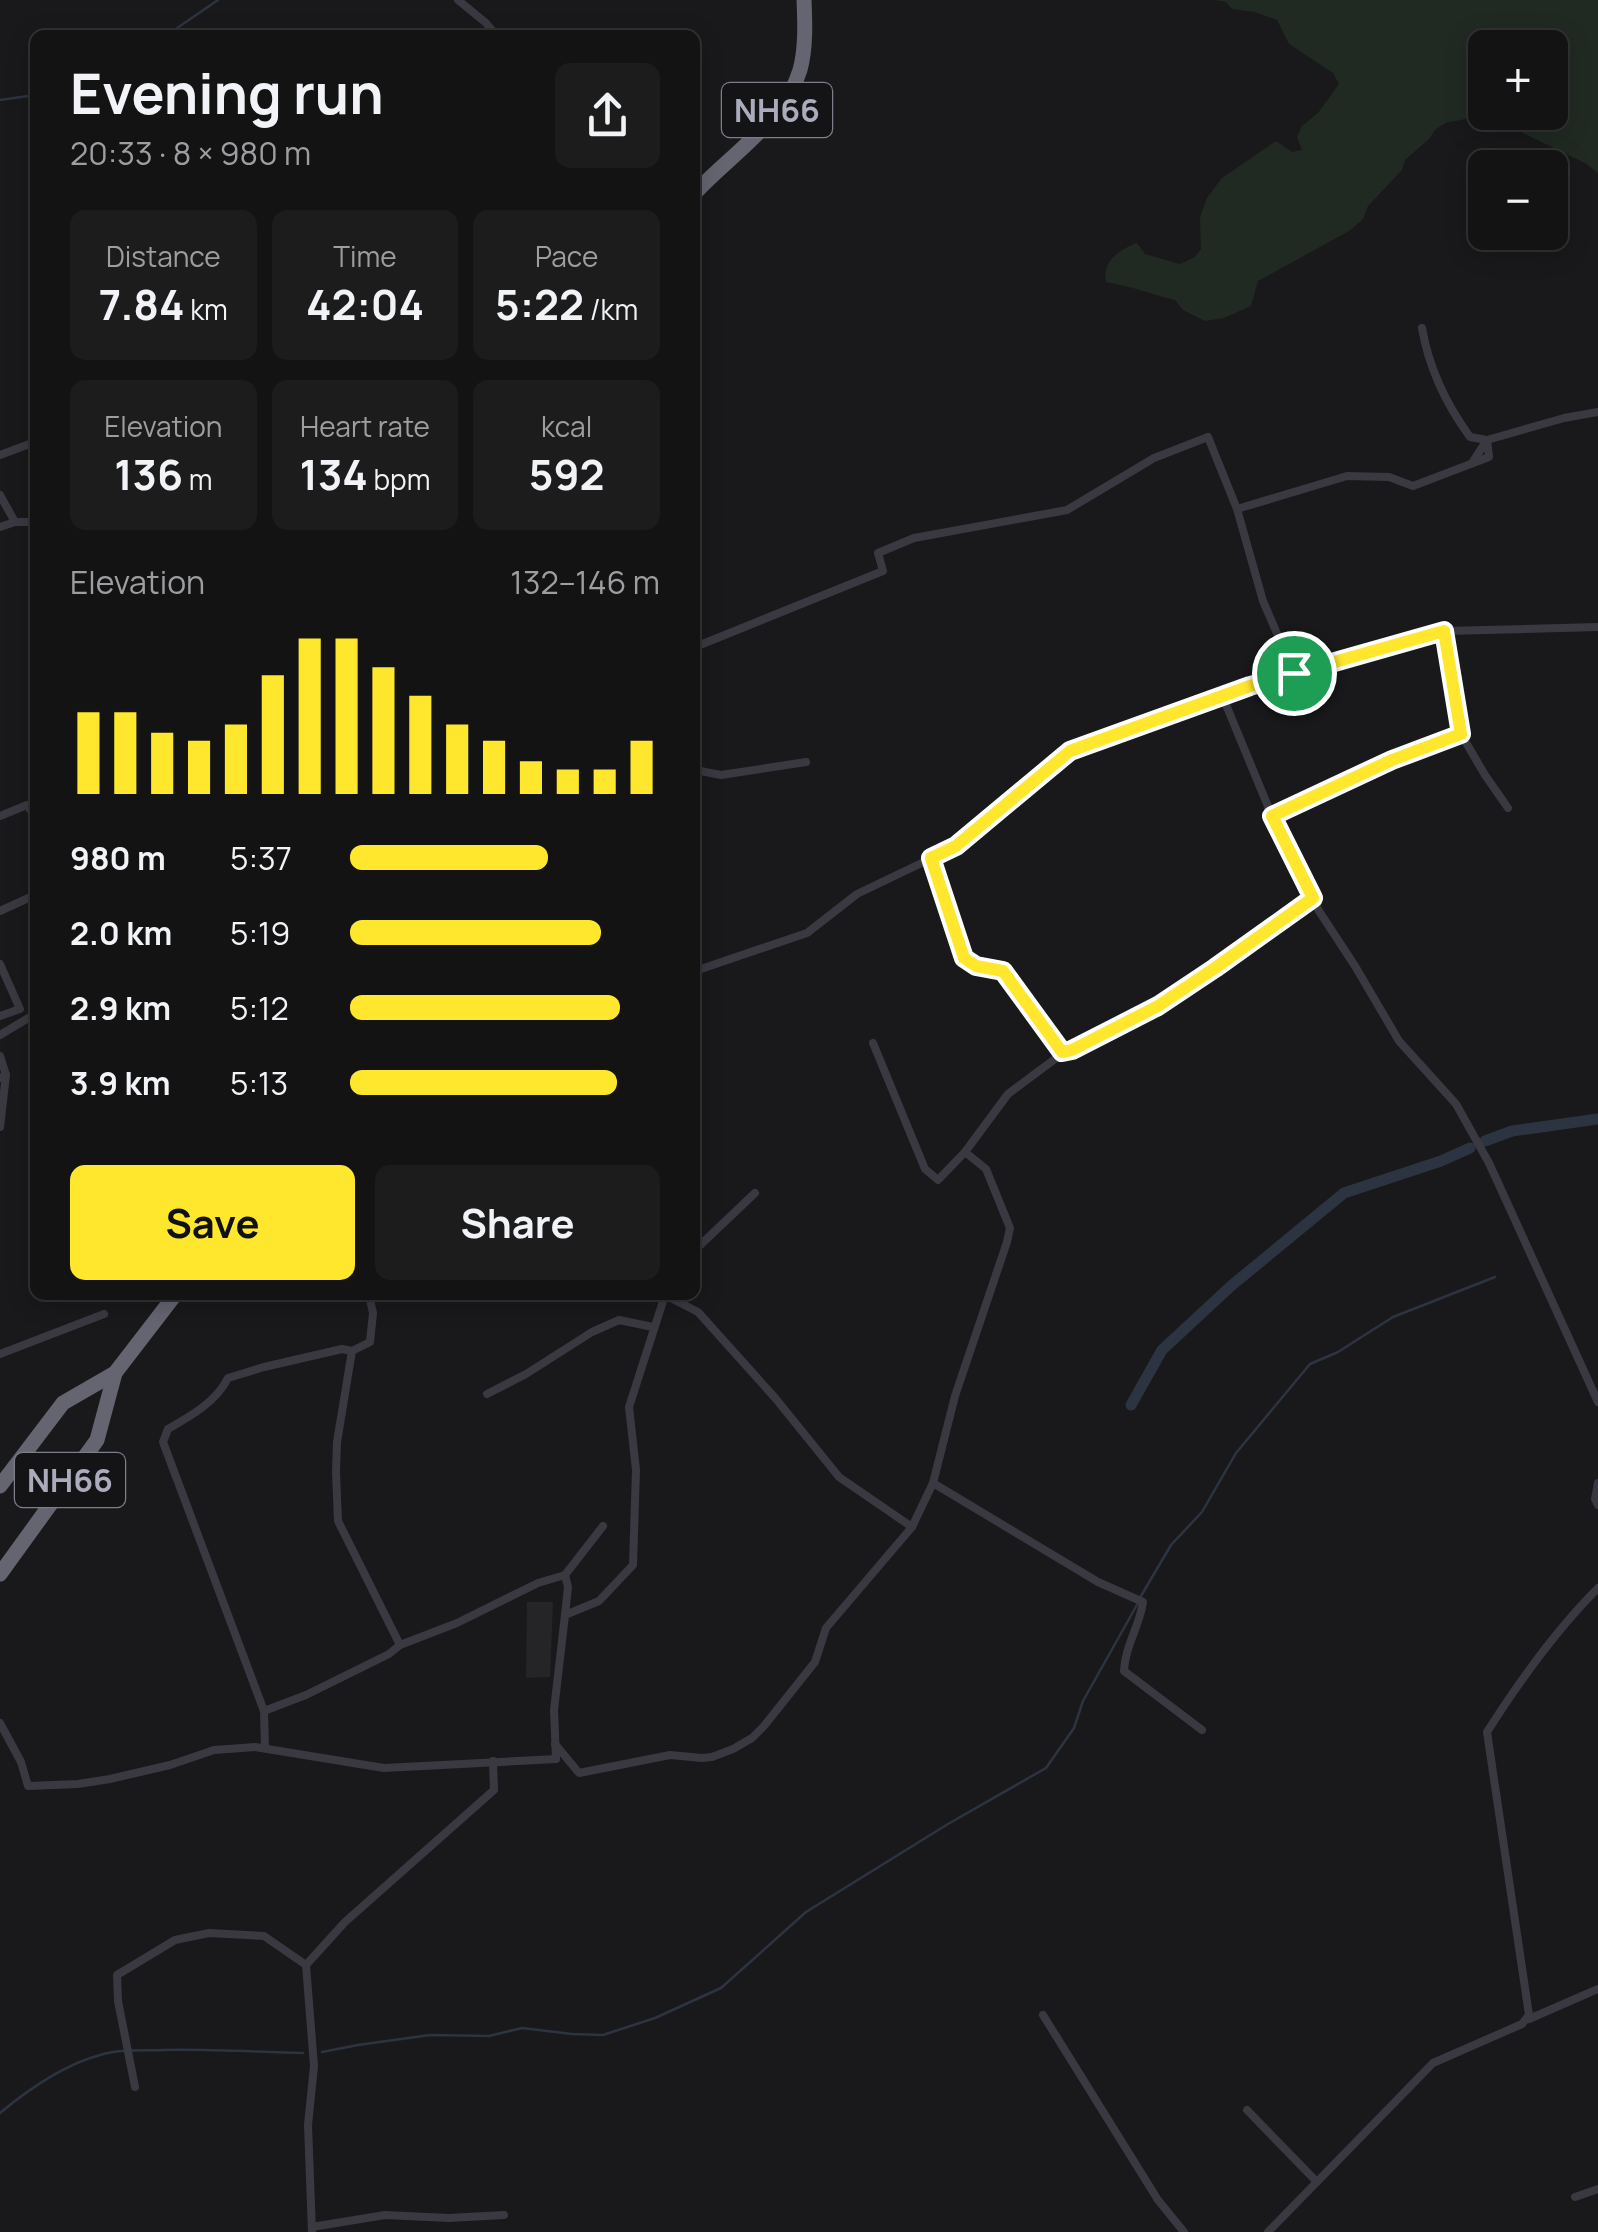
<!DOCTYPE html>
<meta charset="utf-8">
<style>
body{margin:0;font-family:Manrope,sans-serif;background:#1c1c1d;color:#f1f3f6;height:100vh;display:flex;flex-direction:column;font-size:38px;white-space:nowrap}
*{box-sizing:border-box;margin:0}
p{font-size:32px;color:#9d9ea0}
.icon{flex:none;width:55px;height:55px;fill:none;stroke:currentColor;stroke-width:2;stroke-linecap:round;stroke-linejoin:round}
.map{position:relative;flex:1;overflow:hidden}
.sheet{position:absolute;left:30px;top:30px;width:670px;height:1270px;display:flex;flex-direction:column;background:#131314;border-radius:15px;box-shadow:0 5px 25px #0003,0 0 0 2px #323234}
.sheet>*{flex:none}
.buttons{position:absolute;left:1468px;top:30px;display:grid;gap:20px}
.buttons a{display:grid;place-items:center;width:100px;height:100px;border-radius:15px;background:#131314;box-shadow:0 5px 25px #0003,0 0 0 2px #323234;font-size:50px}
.pin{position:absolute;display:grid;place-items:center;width:85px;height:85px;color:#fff;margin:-42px;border:5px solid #fff;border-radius:50%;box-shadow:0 2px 10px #0007}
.round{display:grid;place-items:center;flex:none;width:105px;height:105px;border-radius:15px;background:#1c1c1d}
.head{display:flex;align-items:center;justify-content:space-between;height:170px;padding:0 40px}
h1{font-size:55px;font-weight:700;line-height:75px}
.metrics{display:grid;grid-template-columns:repeat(3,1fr);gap:15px;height:170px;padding:10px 40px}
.metrics div{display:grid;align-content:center;border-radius:15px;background:#1c1c1d;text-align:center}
.metrics b{font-size:42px;font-weight:700}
.metrics small{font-size:28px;font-weight:400}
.metrics p{font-size:28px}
.chart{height:280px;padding:20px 40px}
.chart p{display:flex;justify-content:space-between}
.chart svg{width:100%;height:180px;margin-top:10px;stroke:#ffe72d;stroke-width:6}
.cta{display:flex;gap:20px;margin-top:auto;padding:20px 40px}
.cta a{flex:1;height:115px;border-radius:15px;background:#ffe72d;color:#111;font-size:40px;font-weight:700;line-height:115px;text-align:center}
.cta a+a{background:#1c1c1d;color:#f1f3f6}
ul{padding:0 40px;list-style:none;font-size:32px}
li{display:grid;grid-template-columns:160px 120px 1fr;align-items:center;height:75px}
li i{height:25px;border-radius:12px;background:#ffe72d}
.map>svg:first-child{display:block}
.built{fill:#252528}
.green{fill:#202a23;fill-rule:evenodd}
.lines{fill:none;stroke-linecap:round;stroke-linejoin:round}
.stream{stroke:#2d3441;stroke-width:2.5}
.canal{stroke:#2d3441;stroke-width:11}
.street{stroke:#3a3941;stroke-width:8}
.highway{stroke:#656572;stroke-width:15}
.route-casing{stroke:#fff;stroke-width:20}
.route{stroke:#ffe72d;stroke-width:12}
.labels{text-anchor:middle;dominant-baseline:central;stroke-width:8;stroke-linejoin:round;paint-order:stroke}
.shield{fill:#141416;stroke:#7d7e8a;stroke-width:2.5}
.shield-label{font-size:32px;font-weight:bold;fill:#aaacbc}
</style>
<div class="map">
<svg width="1598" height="2232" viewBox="0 0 1598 2232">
<rect width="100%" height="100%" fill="#19191b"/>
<path class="built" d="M527,1602h26l-3,75 -24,1z"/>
<path class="green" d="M1215,0h383v173l-13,-10 -62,-30 -20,-14 -12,-3 -15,1 -31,6 -10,7 -6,9 -24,21 -3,10 -34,36 -5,13 -14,12 -91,50 -7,25 -27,12 -19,3 -22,-11 -8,-10c-24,-6 -45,-14 -69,-18 -4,-21 13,-32 31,-39l8,11 35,10 15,-7 6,-8 -1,-32 7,-19 15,-20 54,-37 16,11 10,-2 -5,-13 5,-11 16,-13 21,-29 -6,-11 -44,-29 -12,-24 -22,-8 -23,-3 -6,-7zM1485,48h65v64h-65z"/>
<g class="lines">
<g class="stream">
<path d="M167,35l51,-35"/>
<path d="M0,100l35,-5"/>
<path d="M1141,1596l30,-51 31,-33 34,-59 74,-89 28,-12 55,-35 102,-40"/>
<path d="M322,2052l36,-7 72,-10 59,1 33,-8 50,6 31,1 52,-17 66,-30 85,-76 142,-88 98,-56 28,-40 9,-27 55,-98"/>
<path d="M0,2113c30,-25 63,-48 100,-58 20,-6 42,-4 63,-5 47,-1 93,2 140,3"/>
</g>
<g class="canal">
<path d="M1485,1141l27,-10 86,-12"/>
<path d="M1131,1405l31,-55 69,-64 113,-93 97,-32 29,-13"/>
</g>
<g class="street">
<path d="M458,0l28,23 10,12"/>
<path d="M1422,328c7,41 24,76 48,109l17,3 -15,23"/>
<path d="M0,455l35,-13"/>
<path d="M0,495l15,27h17l3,7"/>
<path d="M1237,509l26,92 31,72"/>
<path d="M0,527l15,-5"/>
<path d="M1598,627l-153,4 16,103 -69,26 -120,56 47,95 36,55 44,75 57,63 33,59 109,239"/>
<path d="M695,647l188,-76 -5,-18 36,-15 153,-28 87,-52 54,-21 29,72 110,-33 42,1 24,9 76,-29 -2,-17 77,-22 34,-6"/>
<path d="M1222,695l50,121"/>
<path d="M1461,734l24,41 23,33"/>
<path d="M695,770l26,5 85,-13"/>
<path d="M0,816l27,-11 8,12"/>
<path d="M931,858l34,100 11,8 27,5 60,82"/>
<path d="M0,911l35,-16"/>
<path d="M0,964l20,45 -20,7"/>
<path d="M695,971l112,-38 50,-39 100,-48 114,-95 179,-65 195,-55"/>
<path d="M0,1035l35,-21"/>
<path d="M873,1043l52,126 13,11 27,-28 43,-58 55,-41 9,-3 86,-44 57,-38 98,-70"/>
<path d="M0,1056l6,19 -6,3"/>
<path d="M0,1127l6,-52"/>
<path d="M695,1250l60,-57"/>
<path d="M352,1351l-15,91 -1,30 2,49 62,124"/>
<path d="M0,1354l104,-40"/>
<path d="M487,1394l39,-20 66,-42 27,-12 34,7"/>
<path d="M933,1483l165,99 45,20c-3,23 -18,44 -19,69l78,59"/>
<path d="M1598,1483l-3,16 3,6"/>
<path d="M565,1615l3,-28 -3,-12"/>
<path d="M264,1711l42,-16 83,-41 11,-9 57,-22 81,-40 27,-8 38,-49"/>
<path d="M0,1723l21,39 7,24 50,-2 32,-5 60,-14 44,-15 41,-3 129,21 172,-9 -2,-49 11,-95 34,-14 34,-36 3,-95 -7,-63 36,-112 33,17 78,87 63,78 73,50"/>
<path d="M555,1744l24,29 91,-18 32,3 10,-1 21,-8 19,-11 12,-12 51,-64 11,-34 86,-101 21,-44 22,-87 52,-154 3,-14 -24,-59 -21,-17"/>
<path d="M265,1748l-1,-37 -101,-269 5,-13c23,-13 48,-27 60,-51l36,-11 78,-18 10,2 18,-9 3,-29 -4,-18"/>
<path d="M1043,2015l115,185 26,32"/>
<path d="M1529,2019l69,-30"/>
<path d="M135,2087l-17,-86 -1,-26 58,-35 34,-7 55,3 42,29"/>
<path d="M1247,2110l70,72"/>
<path d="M1575,2197l23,-8"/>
<path d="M312,2227l73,-12 64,3 55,-3"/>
<path d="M312,2232l-4,-107 6,-59 -8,-101 39,-43 149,-132 -1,-29"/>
<path d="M1268,2232l165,-169 89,-39 7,-9 -42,-283c33,-52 68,-101 111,-144"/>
</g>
<g class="highway">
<path d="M695,193c34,-37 90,-72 105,-123 6,-22 5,-47 4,-70"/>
<path d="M0,1486l63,-83 52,-30 60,-78"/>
<path d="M0,1574l97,-134 18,-67"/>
</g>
</g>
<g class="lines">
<defs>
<path id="route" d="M1444,631l17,103 -69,26 -120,56 41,82 -98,70 -57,38 -86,44 -10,2 -59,-81 -27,-5 -12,-8 -33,-100 25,-12 114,-95 180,-65z"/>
</defs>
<use href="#route" class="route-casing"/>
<use href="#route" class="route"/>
</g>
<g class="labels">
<g class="shield">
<rect x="722" y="83" width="110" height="54" rx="8"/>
<rect x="15" y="1453" width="110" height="54" rx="8"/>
</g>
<g class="shield-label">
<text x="777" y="110">NH66</text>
<text x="70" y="1480">NH66</text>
</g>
</g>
</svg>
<div class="buttons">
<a>+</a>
<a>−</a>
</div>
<div class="pin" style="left:1294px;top:673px;background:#1e9e55"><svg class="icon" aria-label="arrive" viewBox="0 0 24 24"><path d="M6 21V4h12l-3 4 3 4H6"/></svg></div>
<section class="sheet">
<div class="head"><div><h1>Evening run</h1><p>20:33 · 8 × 980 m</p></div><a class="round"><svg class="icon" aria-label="share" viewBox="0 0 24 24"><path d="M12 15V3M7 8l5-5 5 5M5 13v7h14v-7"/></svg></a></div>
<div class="metrics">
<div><p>Distance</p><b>7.84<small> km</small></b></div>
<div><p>Time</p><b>42:04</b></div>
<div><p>Pace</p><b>5:22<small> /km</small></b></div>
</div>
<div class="metrics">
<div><p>Elevation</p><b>136<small> m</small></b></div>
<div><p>Heart rate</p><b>134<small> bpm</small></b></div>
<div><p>kcal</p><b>592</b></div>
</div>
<div class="chart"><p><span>Elevation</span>132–146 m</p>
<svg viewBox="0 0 160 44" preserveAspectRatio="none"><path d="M5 44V24M15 44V24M25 44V29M35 44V31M45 44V27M55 44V15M65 44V6M75 44V6M85 44V13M95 44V20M105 44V27M115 44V31M125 44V36M135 44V38M145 44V38M155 44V31"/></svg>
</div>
<ul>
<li><b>980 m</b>5:37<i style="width:64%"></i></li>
<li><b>2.0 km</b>5:19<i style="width:81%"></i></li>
<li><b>2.9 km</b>5:12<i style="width:87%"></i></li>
<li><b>3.9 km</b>5:13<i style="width:86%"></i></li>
</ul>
<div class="cta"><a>Save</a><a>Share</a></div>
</section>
</div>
